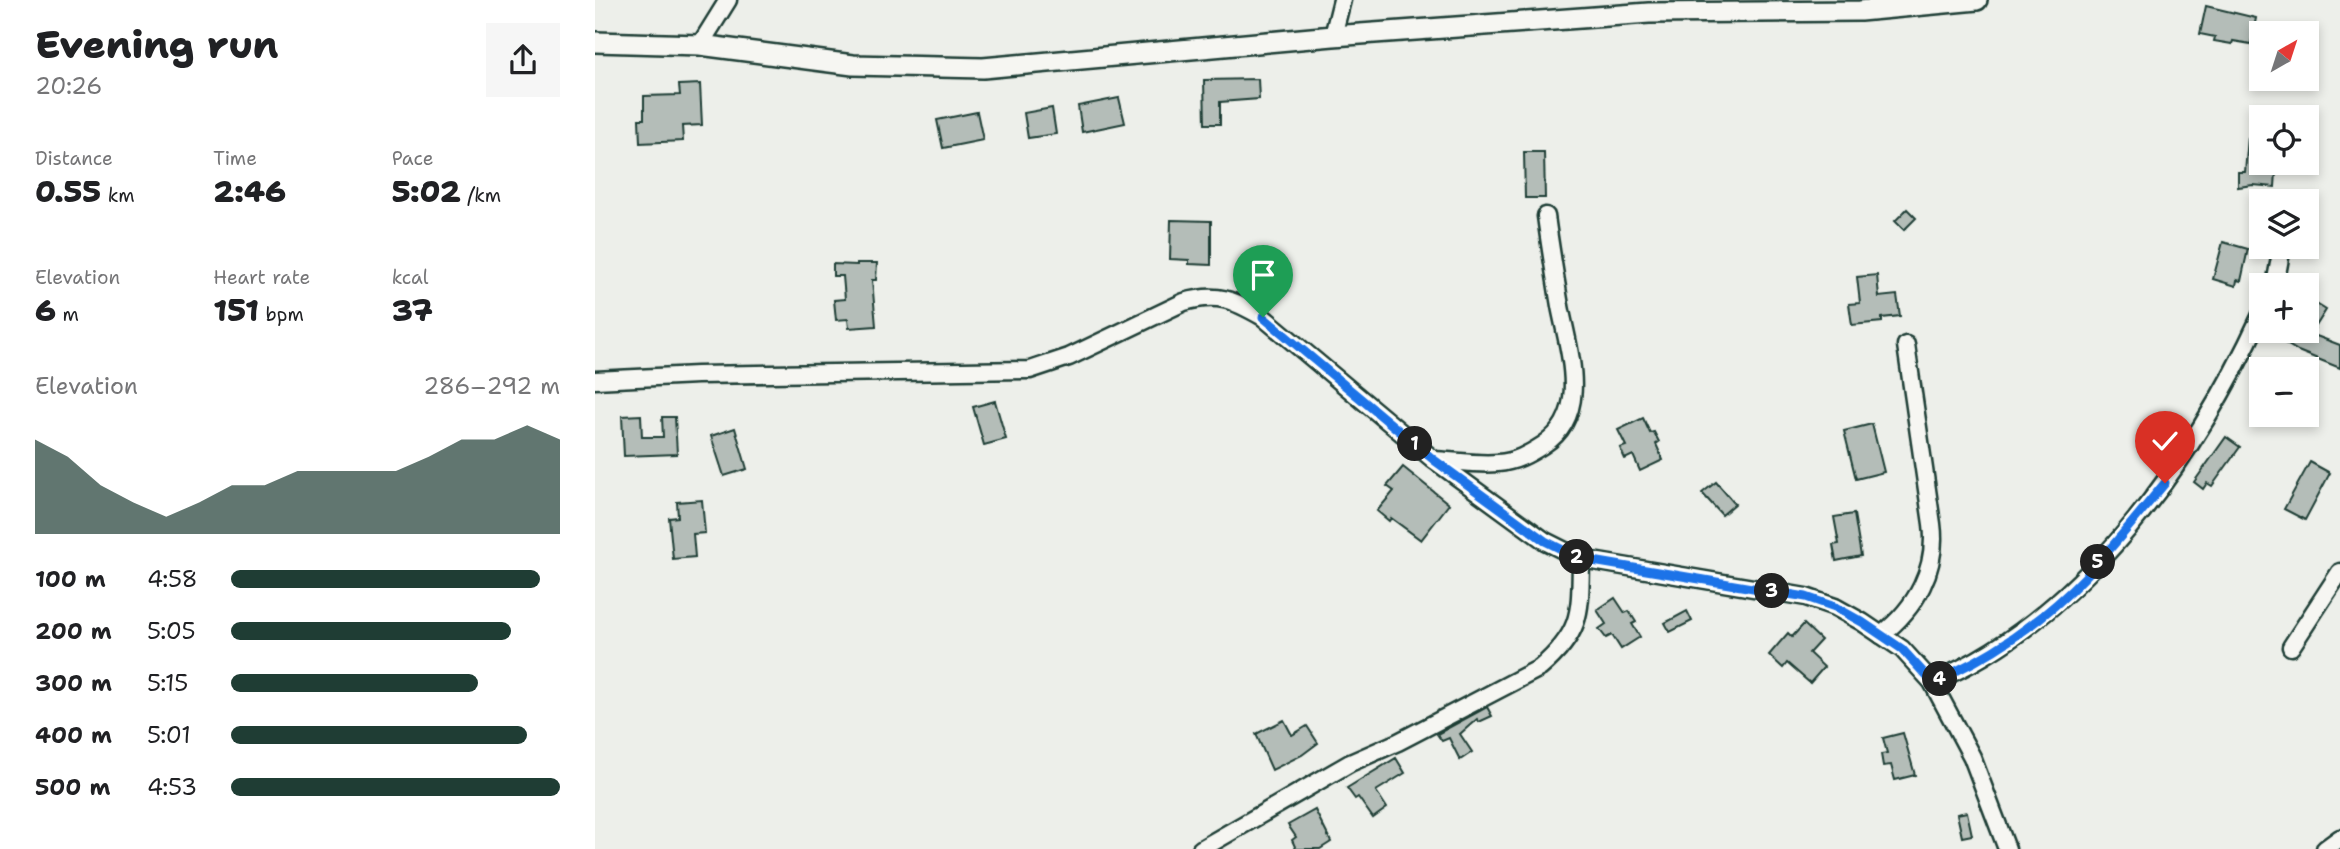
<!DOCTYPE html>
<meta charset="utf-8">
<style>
body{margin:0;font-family:"Shantell Sans",sans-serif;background:#f6f6f6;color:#202124;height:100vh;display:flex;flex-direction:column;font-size:26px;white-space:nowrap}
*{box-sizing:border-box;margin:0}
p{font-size:23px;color:#757577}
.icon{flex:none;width:38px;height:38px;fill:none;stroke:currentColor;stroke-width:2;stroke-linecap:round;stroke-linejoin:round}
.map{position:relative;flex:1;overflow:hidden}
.sheet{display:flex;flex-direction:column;background:#fff;width:595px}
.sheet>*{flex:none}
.needle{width:46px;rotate:39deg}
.tools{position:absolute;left:1654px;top:21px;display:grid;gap:14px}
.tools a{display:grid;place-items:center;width:70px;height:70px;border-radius:0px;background:#fff;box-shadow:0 4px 10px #0003;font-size:35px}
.pin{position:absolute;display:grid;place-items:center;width:60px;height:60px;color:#fff;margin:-72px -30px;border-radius:50% 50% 50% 0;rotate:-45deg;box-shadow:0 0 7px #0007}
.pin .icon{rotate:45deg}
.km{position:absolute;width:35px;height:35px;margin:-18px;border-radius:50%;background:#222;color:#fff;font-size:19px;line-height:35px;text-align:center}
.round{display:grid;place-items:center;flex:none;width:74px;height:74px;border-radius:0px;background:#f6f6f6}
.summary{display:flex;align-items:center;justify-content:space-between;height:119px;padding:0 35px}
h1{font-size:38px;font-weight:800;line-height:52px}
.metrics{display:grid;grid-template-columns:repeat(3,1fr);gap:10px;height:119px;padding:7px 35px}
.metrics div{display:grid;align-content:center}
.metrics b{font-size:30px;font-weight:800}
.metrics small{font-size:19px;font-weight:400}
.metrics p{font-size:19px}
.chart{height:196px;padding:14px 35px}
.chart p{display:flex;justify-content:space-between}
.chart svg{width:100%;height:126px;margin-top:7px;fill:#1f3d34;opacity:.7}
ul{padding:0 35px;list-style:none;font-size:23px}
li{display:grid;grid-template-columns:112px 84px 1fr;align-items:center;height:52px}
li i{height:18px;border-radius:9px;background:#1f3d34}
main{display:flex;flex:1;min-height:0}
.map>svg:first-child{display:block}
.building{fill:#b4bdb8;stroke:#1f3d34;stroke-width:2}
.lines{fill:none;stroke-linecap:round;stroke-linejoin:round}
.minor-casing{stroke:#1f3d34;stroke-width:21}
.tertiary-casing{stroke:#1f3d34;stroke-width:24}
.minor{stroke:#f6f6f2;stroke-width:16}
.tertiary{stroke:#f6f6f2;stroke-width:19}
.route-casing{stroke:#fff;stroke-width:14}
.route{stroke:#1a73e8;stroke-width:9}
</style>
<main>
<section class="sheet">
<div class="summary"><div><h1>Evening run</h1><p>20:26</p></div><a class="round"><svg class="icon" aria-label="share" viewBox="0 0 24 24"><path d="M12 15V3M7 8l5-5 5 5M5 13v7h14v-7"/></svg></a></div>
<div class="metrics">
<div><p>Distance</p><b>0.55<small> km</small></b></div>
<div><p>Time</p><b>2:46</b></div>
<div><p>Pace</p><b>5:02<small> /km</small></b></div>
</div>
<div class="metrics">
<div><p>Elevation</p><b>6<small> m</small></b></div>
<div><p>Heart rate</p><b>151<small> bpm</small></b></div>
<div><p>kcal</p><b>37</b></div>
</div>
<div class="chart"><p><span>Elevation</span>286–292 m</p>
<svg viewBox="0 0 160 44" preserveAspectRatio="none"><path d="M0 44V11L10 17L20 27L30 33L40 38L50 33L60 27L70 27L80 22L90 22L100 22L110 22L120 17L130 11L140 11L150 6L160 11V44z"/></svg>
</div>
<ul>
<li><b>100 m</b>4:58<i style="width:94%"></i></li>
<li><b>200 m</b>5:05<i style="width:85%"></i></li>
<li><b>300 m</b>5:15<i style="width:75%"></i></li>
<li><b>400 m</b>5:01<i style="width:90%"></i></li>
<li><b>500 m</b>4:53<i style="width:100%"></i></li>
</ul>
</section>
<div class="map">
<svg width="1745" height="849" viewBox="0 0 1745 849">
<rect width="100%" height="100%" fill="#edefea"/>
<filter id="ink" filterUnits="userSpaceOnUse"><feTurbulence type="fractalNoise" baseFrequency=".0143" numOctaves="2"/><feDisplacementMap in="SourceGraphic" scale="14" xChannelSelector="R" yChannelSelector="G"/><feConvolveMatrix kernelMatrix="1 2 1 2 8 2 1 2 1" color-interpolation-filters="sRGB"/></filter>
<g filter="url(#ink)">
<g class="building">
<path d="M1611,6l50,12 -5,26 -18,-3 -1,3 -18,-3 1,-4 -15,-3z"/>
<path d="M663,79l1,20 -39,3v22h-15l-1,-44z"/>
<path d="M105,84l2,41 -20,1 1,15 -43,2 -1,-24h5v-23l36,-1 -1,-10z"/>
<path d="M524,98l6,25 -43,9 -4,-26z"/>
<path d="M457,108l4,26 -28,4 -4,-25z"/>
<path d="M382,112l6,28 -40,8 -6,-28z"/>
<path d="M1653,138l13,2v23h11l-1,8 5,1 -1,15 -22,-2 -15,2v-15h7z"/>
<path d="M929,152h20l1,46h-20z"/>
<path d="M1312,209l9,9 -12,12 -9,-9z"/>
<path d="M576,220l40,1v44l-22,-1v-4l-19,-1z"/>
<path d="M1628,242l25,7 -7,32 -4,-1 -1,6 -23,-7z"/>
<path d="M262,263h20l-1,17h-4l4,46 -27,2 -1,-9 -12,1 -2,-20 11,-1 -2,-23h-10v-12l24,1z"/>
<path d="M1282,275l2,22 18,-2 3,21 -18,2v4l-30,3 -3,-21 11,-1 -3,-26z"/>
<path d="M1712,298l19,12 -15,24 29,11v23l-42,-17 -33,-20h42z"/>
<path d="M400,401l11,38 -22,6 -11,-38z"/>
<path d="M46,415l1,22h21l-1,-20h13l2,37 -53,2 -2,-40z"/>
<path d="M1048,418l7,15 4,-1 5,10 -3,2 7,16 -23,11 -7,-16 -8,4 -5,-11 6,-2 -8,-16z"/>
<path d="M1277,424l12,48 -28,7 -12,-48z"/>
<path d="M140,428l12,41 -23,7 -13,-40z"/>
<path d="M1631,437l14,10 -28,39 -5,-3 -4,6 -9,-7z"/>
<path d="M1715,462l20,11 -25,47 -21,-11z"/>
<path d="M808,467l46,37 -28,36 -30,-22 -2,3 -12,-10 17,-20 -7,-5z"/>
<path d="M1121,482l19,22 -13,11 -20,-22z"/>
<path d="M107,500l3,33 -12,1 2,23 -22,2 -4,-41 9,-1 -1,-15z"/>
<path d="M1259,514l7,42 -25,5 -3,-16 6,-1 -5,-27z"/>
<path d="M1020,598l10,15 4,-2 7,11 -4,2 8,13 -19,12 -9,-14 -6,3 -7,-9 7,-5 -9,-14z"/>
<path d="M1092,611l5,10 -22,11 -5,-9z"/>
<path d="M1209,624l17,16 -12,13 15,14 -14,16 -23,-20 -4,5 -14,-13 19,-22 4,4z"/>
<path d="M892,707l5,9 -13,6 -2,-3 -17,15 12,18 -12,8 -11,-22 -7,3 -5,-7z"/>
<path d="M689,720l8,15 15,-9 11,17 -16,12 -30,15 -16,-36z"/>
<path d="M1308,733l12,42 -20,5 -4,-15 -8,1 -2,-12 6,-1 -4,-15z"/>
<path d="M801,758l9,15 -29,18 11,17 -14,10 -15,-21 -3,2 -8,-11z"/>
<path d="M720,810l16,32 -11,7h-24l-4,-9 4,-3 -8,-12z"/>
<path d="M1372,812l5,23 -10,2 -5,-23z"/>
</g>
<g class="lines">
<defs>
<g id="minor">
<path d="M738,36l9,-36"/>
<path d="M105,45l28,-45"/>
<path d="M1680,285l7,-38"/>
<path d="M0,380l102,-5 333,-5 39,-13 115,-55c34,-10 49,-2 79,15l171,143 111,81 36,18 225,38 29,10 27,15 40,27 30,33 40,75 35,92"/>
<path d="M839,460c20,1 44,5 64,3 17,-1 31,-9 45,-18 48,-31 26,-92 17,-139 -5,-30 -10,-60 -14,-90"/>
<path d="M1286,635c35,-27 57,-66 51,-111l-26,-179"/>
<path d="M1696,647l49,-75"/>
<path d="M1337,682c151,-63 263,-224 329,-367"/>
<path d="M606,849l149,-86 48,-21 142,-74c43,-37 40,-56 41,-109"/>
<path d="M1730,849l15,-11"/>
</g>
<path id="tertiary" d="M0,42l105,3 153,20 130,3 350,-32 316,-23 211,-2 117,-11"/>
</defs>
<use href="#minor" class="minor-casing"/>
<use href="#tertiary" class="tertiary-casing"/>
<use href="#minor" class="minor"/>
<use href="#tertiary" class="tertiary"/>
</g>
</g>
<g class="lines" filter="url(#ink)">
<defs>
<path id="route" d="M668,317l171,143 111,81 36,18 225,38 29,10 27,15 40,27 30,33c56,-23 111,-61 153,-105 28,-30 54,-63 80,-94"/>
</defs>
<use href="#route" class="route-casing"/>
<use href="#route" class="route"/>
</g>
</svg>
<div class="tools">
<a><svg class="needle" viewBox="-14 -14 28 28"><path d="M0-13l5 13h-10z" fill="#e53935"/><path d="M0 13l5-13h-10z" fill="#757577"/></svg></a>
<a><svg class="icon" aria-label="locate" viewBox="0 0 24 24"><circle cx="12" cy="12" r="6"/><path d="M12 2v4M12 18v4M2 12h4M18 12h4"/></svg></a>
<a><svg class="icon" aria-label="layers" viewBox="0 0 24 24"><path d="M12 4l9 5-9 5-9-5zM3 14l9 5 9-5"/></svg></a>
<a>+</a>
<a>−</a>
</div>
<div class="pin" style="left:668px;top:317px;background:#1e9e55"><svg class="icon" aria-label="arrive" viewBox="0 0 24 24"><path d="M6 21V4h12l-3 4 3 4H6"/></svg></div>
<div class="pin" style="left:1570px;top:483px;background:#d93025"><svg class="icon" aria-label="check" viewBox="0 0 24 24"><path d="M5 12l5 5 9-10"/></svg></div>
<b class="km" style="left:820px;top:444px">1</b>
<b class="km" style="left:982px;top:557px">2</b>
<b class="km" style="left:1177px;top:591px">3</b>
<b class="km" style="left:1345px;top:679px">4</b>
<b class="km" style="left:1503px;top:562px">5</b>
</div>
</main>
